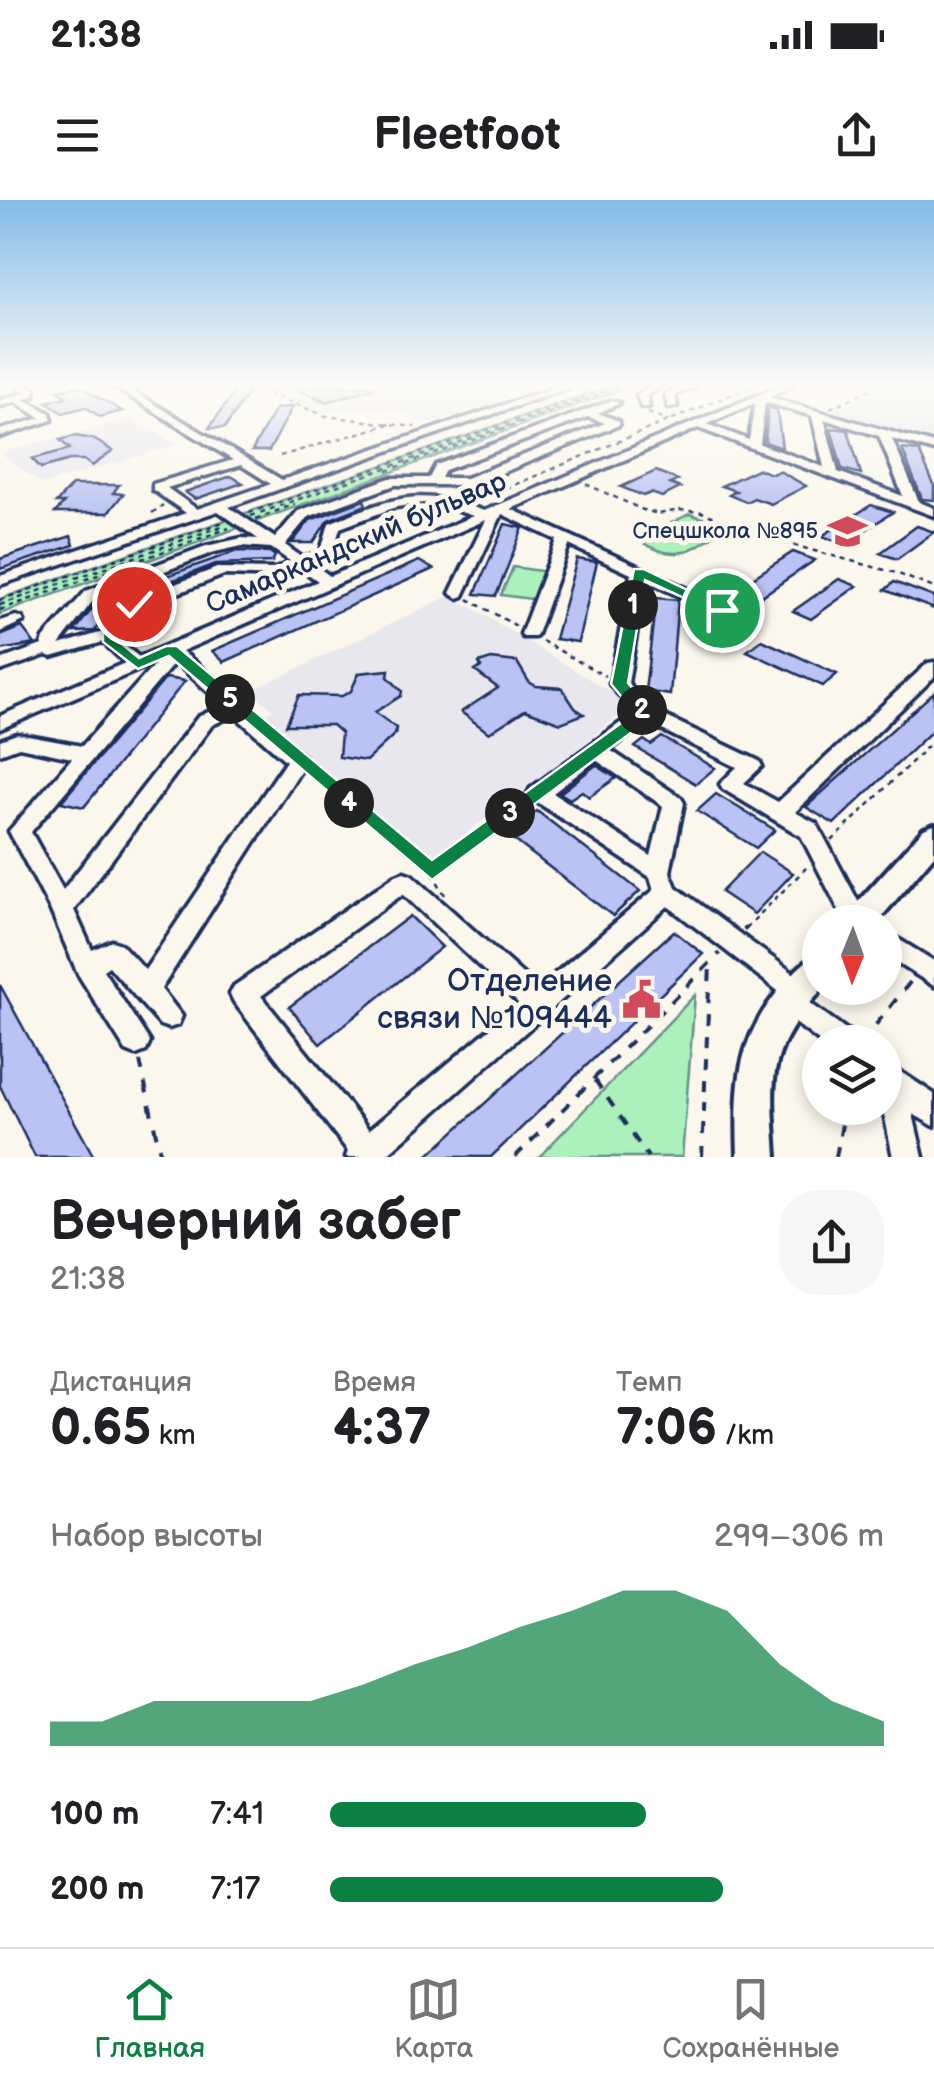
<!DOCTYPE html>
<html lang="ru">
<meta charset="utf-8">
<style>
body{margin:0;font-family:"Balsamiq Sans",sans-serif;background:#f6f6f6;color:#202124;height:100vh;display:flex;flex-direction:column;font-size:38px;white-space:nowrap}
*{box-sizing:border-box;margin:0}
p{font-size:32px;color:#757577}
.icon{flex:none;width:55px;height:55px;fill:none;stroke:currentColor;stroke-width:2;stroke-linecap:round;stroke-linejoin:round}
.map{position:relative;height:957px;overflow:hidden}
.drawer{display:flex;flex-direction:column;background:#fff;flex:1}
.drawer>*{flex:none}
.needle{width:65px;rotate:181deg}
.tools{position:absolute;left:802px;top:705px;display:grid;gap:20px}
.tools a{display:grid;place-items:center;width:100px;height:100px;border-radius:50%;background:#fff;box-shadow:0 5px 15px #0003;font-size:50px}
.pin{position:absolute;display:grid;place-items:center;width:85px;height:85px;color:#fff;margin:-42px;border:5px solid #fff;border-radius:50%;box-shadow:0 2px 10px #0007}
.km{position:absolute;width:50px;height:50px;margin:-25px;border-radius:50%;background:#222;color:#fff;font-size:28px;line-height:50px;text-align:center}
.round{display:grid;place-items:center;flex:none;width:105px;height:105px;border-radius:40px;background:#f6f6f6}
.summary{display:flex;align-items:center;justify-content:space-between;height:170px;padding:0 50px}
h1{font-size:55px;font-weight:800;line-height:75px}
.metrics{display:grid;grid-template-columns:repeat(3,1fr);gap:15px;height:170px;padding:10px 50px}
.metrics div{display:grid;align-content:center}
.metrics b{font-size:50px;font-weight:800}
.metrics small{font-size:28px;font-weight:400}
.metrics p{font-size:28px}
.chart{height:280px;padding:20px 50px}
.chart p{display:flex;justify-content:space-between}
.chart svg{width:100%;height:180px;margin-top:10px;fill:#0b8043;opacity:.7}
ul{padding:0 50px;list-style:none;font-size:32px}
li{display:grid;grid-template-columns:160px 120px 1fr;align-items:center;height:75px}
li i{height:25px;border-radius:12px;background:#0b8043}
.status{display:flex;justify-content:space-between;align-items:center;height:70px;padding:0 50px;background:#fff;direction:ltr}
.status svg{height:28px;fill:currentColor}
header{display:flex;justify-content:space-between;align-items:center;height:130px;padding:0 50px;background:#fff;font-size:45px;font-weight:800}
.dock{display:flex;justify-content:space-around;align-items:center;height:140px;border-top:2px solid #e0e0e0;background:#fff;font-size:28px;color:#757577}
.dock a{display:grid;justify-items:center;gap:5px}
.dock .on{color:#0b8043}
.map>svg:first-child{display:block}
.built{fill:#e8e7ee}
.green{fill:#acf0bb;stroke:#64908c;stroke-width:2.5}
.building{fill:#bac3f4;stroke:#1b2f5e;stroke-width:2.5}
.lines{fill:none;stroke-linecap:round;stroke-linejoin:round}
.minor-casing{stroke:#1b2f5e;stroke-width:7}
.major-casing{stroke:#1b2f5e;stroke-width:8}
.path-far1{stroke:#1b2f5e;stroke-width:2.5;stroke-dasharray:5 5;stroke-linecap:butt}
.path{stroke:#1b2f5e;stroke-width:4;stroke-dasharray:11 11;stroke-linecap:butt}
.minor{fill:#fbf7ec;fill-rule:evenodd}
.major{fill:#fbf7ec;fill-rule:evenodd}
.route{fill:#0b8043;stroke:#fff;stroke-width:2.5}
.labels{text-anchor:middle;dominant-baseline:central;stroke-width:10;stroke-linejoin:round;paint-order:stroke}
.far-poi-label{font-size:22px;fill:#1b2f5e;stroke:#fbf7ec;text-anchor:end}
.street-label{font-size:28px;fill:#1b2f5e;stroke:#fbf7ec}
.near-poi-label{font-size:32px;fill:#1b2f5e;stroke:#fbf7ec;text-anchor:end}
</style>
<div class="status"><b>21:38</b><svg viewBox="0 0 49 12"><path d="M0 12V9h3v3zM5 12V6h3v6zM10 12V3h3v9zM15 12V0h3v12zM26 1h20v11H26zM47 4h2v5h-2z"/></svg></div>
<header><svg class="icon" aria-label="menu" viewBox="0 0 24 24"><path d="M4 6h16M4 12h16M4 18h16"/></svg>Fleetfoot<svg class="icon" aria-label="share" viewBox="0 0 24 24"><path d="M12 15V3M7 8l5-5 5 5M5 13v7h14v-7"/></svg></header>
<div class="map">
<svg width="934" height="957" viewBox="0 0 934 957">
<rect width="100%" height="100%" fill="#fbf7ec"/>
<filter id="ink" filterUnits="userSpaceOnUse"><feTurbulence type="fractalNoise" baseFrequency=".01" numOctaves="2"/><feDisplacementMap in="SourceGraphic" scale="20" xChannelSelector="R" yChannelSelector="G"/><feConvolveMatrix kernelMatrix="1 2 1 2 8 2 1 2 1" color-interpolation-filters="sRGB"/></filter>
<g filter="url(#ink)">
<g class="built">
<path d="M255,186h243l24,7 -92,30 -37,-14 -77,4z"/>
<path d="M885,186h49v54l-102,-29z"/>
<path d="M132,218l45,27 -135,39 -42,-31z"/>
<path d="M451,395l181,110 -100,80 -105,77 -169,-143 15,-9 -22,-19z"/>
</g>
<g class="green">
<path d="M609,186h21l-630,228v-15z"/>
<path d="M689,314l30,9 5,6c-32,20 -45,35 -81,14l1,-6z"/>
<path d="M513,367l35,5 -10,28 -37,-5z"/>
<path d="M695,795l-13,162h-143z"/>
</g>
<g class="building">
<path d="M81,186l13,9 28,16 -22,6 -14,-10 -23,6 -16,-11 19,-5 -9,-7z"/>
<path d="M290,186h84v2l-47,14z"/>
<path d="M236,190h14l-25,38h-16z"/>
<path d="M293,206l-24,45h-17l23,-42z"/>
<path d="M768,207l9,3 5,38 -17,-6z"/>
<path d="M831,228l17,2 13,44 -19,-5z"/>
<path d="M75,236l18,3 20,12 -21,15 -8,-6h-14l-29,8 -9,-9 38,-10 -10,-9z"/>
<path d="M902,249l17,2 15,34v15l-12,-1z"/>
<path d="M757,269l15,5 7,-3 27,15 -35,18 -17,-6 -8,4 -17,-7 7,-4 -15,-5z"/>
<path d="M656,271l22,9 -8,4 10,4 -18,9 -11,-4 -8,3 -22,-9z"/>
<path d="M231,276l12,7 -48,16 -10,-7z"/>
<path d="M72,285h47l-6,8 10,1 -15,19h-53l9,-10h-8z"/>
<path d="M364,300l2,5 -38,15 -15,23h-21l18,-23z"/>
<path d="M871,305l22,7 -49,32 -22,-8z"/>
<path d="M505,324l18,4 -27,68 -21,-2z"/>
<path d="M917,326l17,6 -37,27 -17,-6z"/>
<path d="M71,336l3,9 -74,24v-10z"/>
<path d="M237,351l33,1 5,4 -3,6 -56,2 -89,34 -18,10 -14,23 -21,1 25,-32z"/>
<path d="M793,352l22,8 -59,40 -22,-10z"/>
<path d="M577,359l20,3 -19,80 -23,-3z"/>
<path d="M419,361l14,8 -209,93 -12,-11z"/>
<path d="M839,379l18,7 -46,33 -18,-8z"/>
<path d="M894,382l40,15v12l-49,-19z"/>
<path d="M656,398l22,2 -8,95 -25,-4z"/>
<path d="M22,427l13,17 -35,6v-14z"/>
<path d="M762,440l75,34 -14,12 -76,-35z"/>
<path d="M491,459l26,3 12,20 7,4 26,2 13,20 9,6 -23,9 -36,-13 -36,23 -28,-21 37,-24 -23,-17 6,-4 -2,-4z"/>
<path d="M389,470l-1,7 14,14 -1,5 -26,16 21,16 -1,6 -29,27 -27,-4 2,-24 -9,-8h-46l13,-30 43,1 9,-5 8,-18z"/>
<path d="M166,478l19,3 -101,126 -23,-5z"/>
<path d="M934,492v37l-100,95 -28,-17z"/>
<path d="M662,537l53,31 -19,16 -61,-37 9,-7 7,5z"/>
<path d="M596,565l20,13 -27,19 -7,-6 -12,8 -10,-6z"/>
<path d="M716,594l59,36 -19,18 -59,-37z"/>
<path d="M537,611l103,80 -27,25 -108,-83z"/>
<path d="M760,652l33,21 -39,41 -33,-22z"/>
<path d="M410,716l32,31 -122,97 -31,-37z"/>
<path d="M674,731l29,23 -212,203h-65z"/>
<path d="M0,785l94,172h-59l-35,-71z"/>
</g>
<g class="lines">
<defs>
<g id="minor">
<path d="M17,186h12l6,3 -1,7 -10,3 26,14 2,7 -52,17v-7l41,-12 -26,-16 -15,4v-6l26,-8z"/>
<path d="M113,186h11l158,94 277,-94h14l-344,121 46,31 23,-27 92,-33h39l7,-13 175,-64 9,2 -22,10 21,8v4l-147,60h-77l-87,32 -23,28 18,13 18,-7 8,-28c63,-25 89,-37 155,-12l295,-125h13l-23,11 165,47v7l-42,-12 27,63 15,6v8l-236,-88 -187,81 217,98 2,3 -2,3h-12l-71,-33 -17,103 24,27 107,51 3,5 -18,17 34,19 150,-139 6,-1v15l-139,135 22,12 52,98h-24l-44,-86 -78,-47 -3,-5 17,-17 -91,-45 -36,28 71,48 3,5 -14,69 6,15 132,97 4,8 -5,9 44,32 3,9h-34l-40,-31 -4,-8 6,-9 -114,-88 -284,251h-38l2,-6 -114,-149 -4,-8 4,-8 162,-111 8,-3 8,3 126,113 116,-98 -4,-13 -119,-79 -3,-5 3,-5 103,-75 -24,-29 21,-110 -62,-29 -32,89 -2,3h-12l-2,-3 36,-94 -55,-26 -39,82 -5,2 -8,-5 36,-73 -304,131 125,109 -146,229 21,27 -4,9 -9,3 -9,-3 -51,-59 -6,4 47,72 -4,9 -10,4 -10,-4 -48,-77 -27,-63 -42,-80 63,-73 -53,-11 -19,7v-14l17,-6 65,12 75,-84 -157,67v-13l125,-53 -22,-21 -51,15 -6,-2 -46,16v-11l42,-15 2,-7 42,-47 120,-45 36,-8 16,1 -40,-28 -218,74v-9l186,-63 -33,-23v-6l80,-24zM765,202l47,14 12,51 -64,-23zM755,203l-6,37 -42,-16zM588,217l17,6 -139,55h-25l4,-8zM824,219l55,17 24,60 -65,-24zM241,265l30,19 -74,25 -30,-21zM423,303l17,2 33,11 -143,60 -17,-12 19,-8 8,-28 56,-21zM242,346l29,2 20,14 -15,7 -59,-1 -89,34 -25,30 -44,13 37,-48 119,-45zM301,369l17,12 -179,76 -20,-16 -1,-7 22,-26 84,-33 54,2zM175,462l48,43 -25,12 -135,173 -32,-58zM234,515l52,46 -141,209 -24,-26 -9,-3 -20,9 -18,-40 138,-185zM596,560l67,46 -12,50 -98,-63zM403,694l116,110 -150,126 -108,-134z"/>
<path d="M650,186h11l-14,10 2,11h-8l-4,-12z"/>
<path d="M683,186h13l-21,9 2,11 -9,2 -3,-14z"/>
<path d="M16,416l6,2 2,3 -24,11v-11z"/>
<path d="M885,731l49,30v25l-49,-31z"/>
<path d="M890,865l44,29v32l-21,-12 10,43h-30l-10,-49h2v-41z"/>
</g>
<g id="major">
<path d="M934,625v30l-57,67h-33l4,-9 76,-84z"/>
<path d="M820,754v34h3c-57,65 -52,86 -47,169h-38c-2,-72 -3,-117 47,-174 11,-12 20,-24 35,-29z"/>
</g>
</defs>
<use href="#minor" class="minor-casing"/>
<use href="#major" class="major-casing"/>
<g class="path-far1">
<path d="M249,186l77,30 89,11"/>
<path d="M0,187l8,-1"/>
<path d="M830,208l48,-22"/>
<path d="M648,213l21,7"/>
<path d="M280,256l114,-33"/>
<path d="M387,271l237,-85"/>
<path d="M586,284l57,26 16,4 20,-4 23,2 61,25 133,36 38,15"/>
<path d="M478,300l274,-114"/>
<path d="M152,313l11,-8"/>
<path d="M249,313l362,-127"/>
<path d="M251,316l368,-130"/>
<path d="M256,319l39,-15"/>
<path d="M336,361l112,-48"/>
<path d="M468,399l50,28"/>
<path d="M0,400l223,-78"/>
<path d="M0,405l225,-80"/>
<path d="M0,410l229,-82"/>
<path d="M542,441l63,35"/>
<path d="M310,571l121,100"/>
<path d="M832,641l102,-101"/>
<path d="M445,695l-13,-23 92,-69"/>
<path d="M746,728l63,-63"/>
</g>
<g class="path">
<path d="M744,730l4,-4"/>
<path d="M862,842l49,-61"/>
<path d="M140,861l21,96"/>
<path d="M595,880l53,77"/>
<path d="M515,957l205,-204"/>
<path d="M702,957l8,-193"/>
<path d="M836,957l9,-49"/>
</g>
<use href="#minor" class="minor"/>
<use href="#major" class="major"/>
</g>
</g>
<linearGradient id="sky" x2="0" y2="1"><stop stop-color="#83bbe9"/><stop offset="0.58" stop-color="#fdfbf6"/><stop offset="1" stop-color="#fdfbf6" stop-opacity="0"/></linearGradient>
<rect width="934" height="320" fill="url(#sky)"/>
<path class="route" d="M634,369h10l85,41 -12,3 -72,-33 -17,103 23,27v8l-219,162 -263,-224 -31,13 -35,-27v-9l26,-32h10l2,3 -23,30v7l21,17 27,-12h11l255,214 203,-147 -24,-29z"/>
<defs>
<symbol id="school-bare" viewBox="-9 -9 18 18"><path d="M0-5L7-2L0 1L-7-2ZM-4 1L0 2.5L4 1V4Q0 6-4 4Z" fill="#d1495b" stroke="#fbf7ec" stroke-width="2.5" paint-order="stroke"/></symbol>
<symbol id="civic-bare" viewBox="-9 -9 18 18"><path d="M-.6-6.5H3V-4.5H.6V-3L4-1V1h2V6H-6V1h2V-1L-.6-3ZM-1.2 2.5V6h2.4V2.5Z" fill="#d1495b" stroke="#fbf7ec" stroke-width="2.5" paint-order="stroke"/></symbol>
</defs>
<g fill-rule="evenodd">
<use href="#school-bare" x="820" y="304" width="55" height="55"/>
<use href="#civic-bare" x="614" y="772" width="55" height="55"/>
</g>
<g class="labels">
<g class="far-poi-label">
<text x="818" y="331">Спецшкола №895</text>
</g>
<g class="street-label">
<text transform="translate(356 343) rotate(-23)">Самаркандский бульвар</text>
</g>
<g class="near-poi-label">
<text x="612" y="781">Отделение<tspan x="612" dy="37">связи №109444</tspan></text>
</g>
</g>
</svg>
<div class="tools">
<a><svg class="needle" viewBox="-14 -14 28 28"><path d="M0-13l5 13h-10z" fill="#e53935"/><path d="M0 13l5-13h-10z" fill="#757577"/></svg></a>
<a><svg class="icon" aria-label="layers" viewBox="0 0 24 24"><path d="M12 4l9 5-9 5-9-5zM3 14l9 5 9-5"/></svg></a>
</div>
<div class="pin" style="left:722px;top:410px;background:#1e9e55"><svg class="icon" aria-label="arrive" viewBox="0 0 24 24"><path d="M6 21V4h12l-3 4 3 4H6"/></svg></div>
<div class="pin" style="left:134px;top:404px;background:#d93025"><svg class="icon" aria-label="check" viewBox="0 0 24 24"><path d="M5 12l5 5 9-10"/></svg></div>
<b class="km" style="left:633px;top:405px">1</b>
<b class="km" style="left:642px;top:510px">2</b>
<b class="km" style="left:510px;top:613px">3</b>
<b class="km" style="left:349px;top:603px">4</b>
<b class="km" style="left:230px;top:499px">5</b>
</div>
<section class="drawer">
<div class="summary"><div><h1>Вечерний забег</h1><p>21:38</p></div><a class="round"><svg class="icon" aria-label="share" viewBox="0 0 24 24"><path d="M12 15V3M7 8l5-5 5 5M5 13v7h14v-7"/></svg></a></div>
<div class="metrics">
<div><p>Дистанция</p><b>0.65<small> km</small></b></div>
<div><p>Время</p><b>4:37</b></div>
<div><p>Темп</p><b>7:06<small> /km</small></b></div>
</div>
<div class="chart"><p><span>Набор высоты</span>299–306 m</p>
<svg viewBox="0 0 160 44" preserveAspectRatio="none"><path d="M0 44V38L10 38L20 33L30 33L40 33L50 33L60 29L70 24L80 20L90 15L100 11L110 6L120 6L130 11L140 24L150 33L160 38V44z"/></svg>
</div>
<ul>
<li><b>100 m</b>7:41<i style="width:57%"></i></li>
<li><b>200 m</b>7:17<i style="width:71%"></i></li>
</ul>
</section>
<nav class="dock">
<a class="on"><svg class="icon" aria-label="home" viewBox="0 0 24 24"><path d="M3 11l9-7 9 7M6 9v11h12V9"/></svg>Главная</a>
<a><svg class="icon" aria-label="map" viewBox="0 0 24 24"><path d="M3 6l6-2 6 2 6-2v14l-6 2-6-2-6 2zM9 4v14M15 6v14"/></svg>Карта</a>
<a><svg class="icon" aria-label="saved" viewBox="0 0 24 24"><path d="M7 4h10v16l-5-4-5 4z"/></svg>Сохранённые</a>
</nav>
